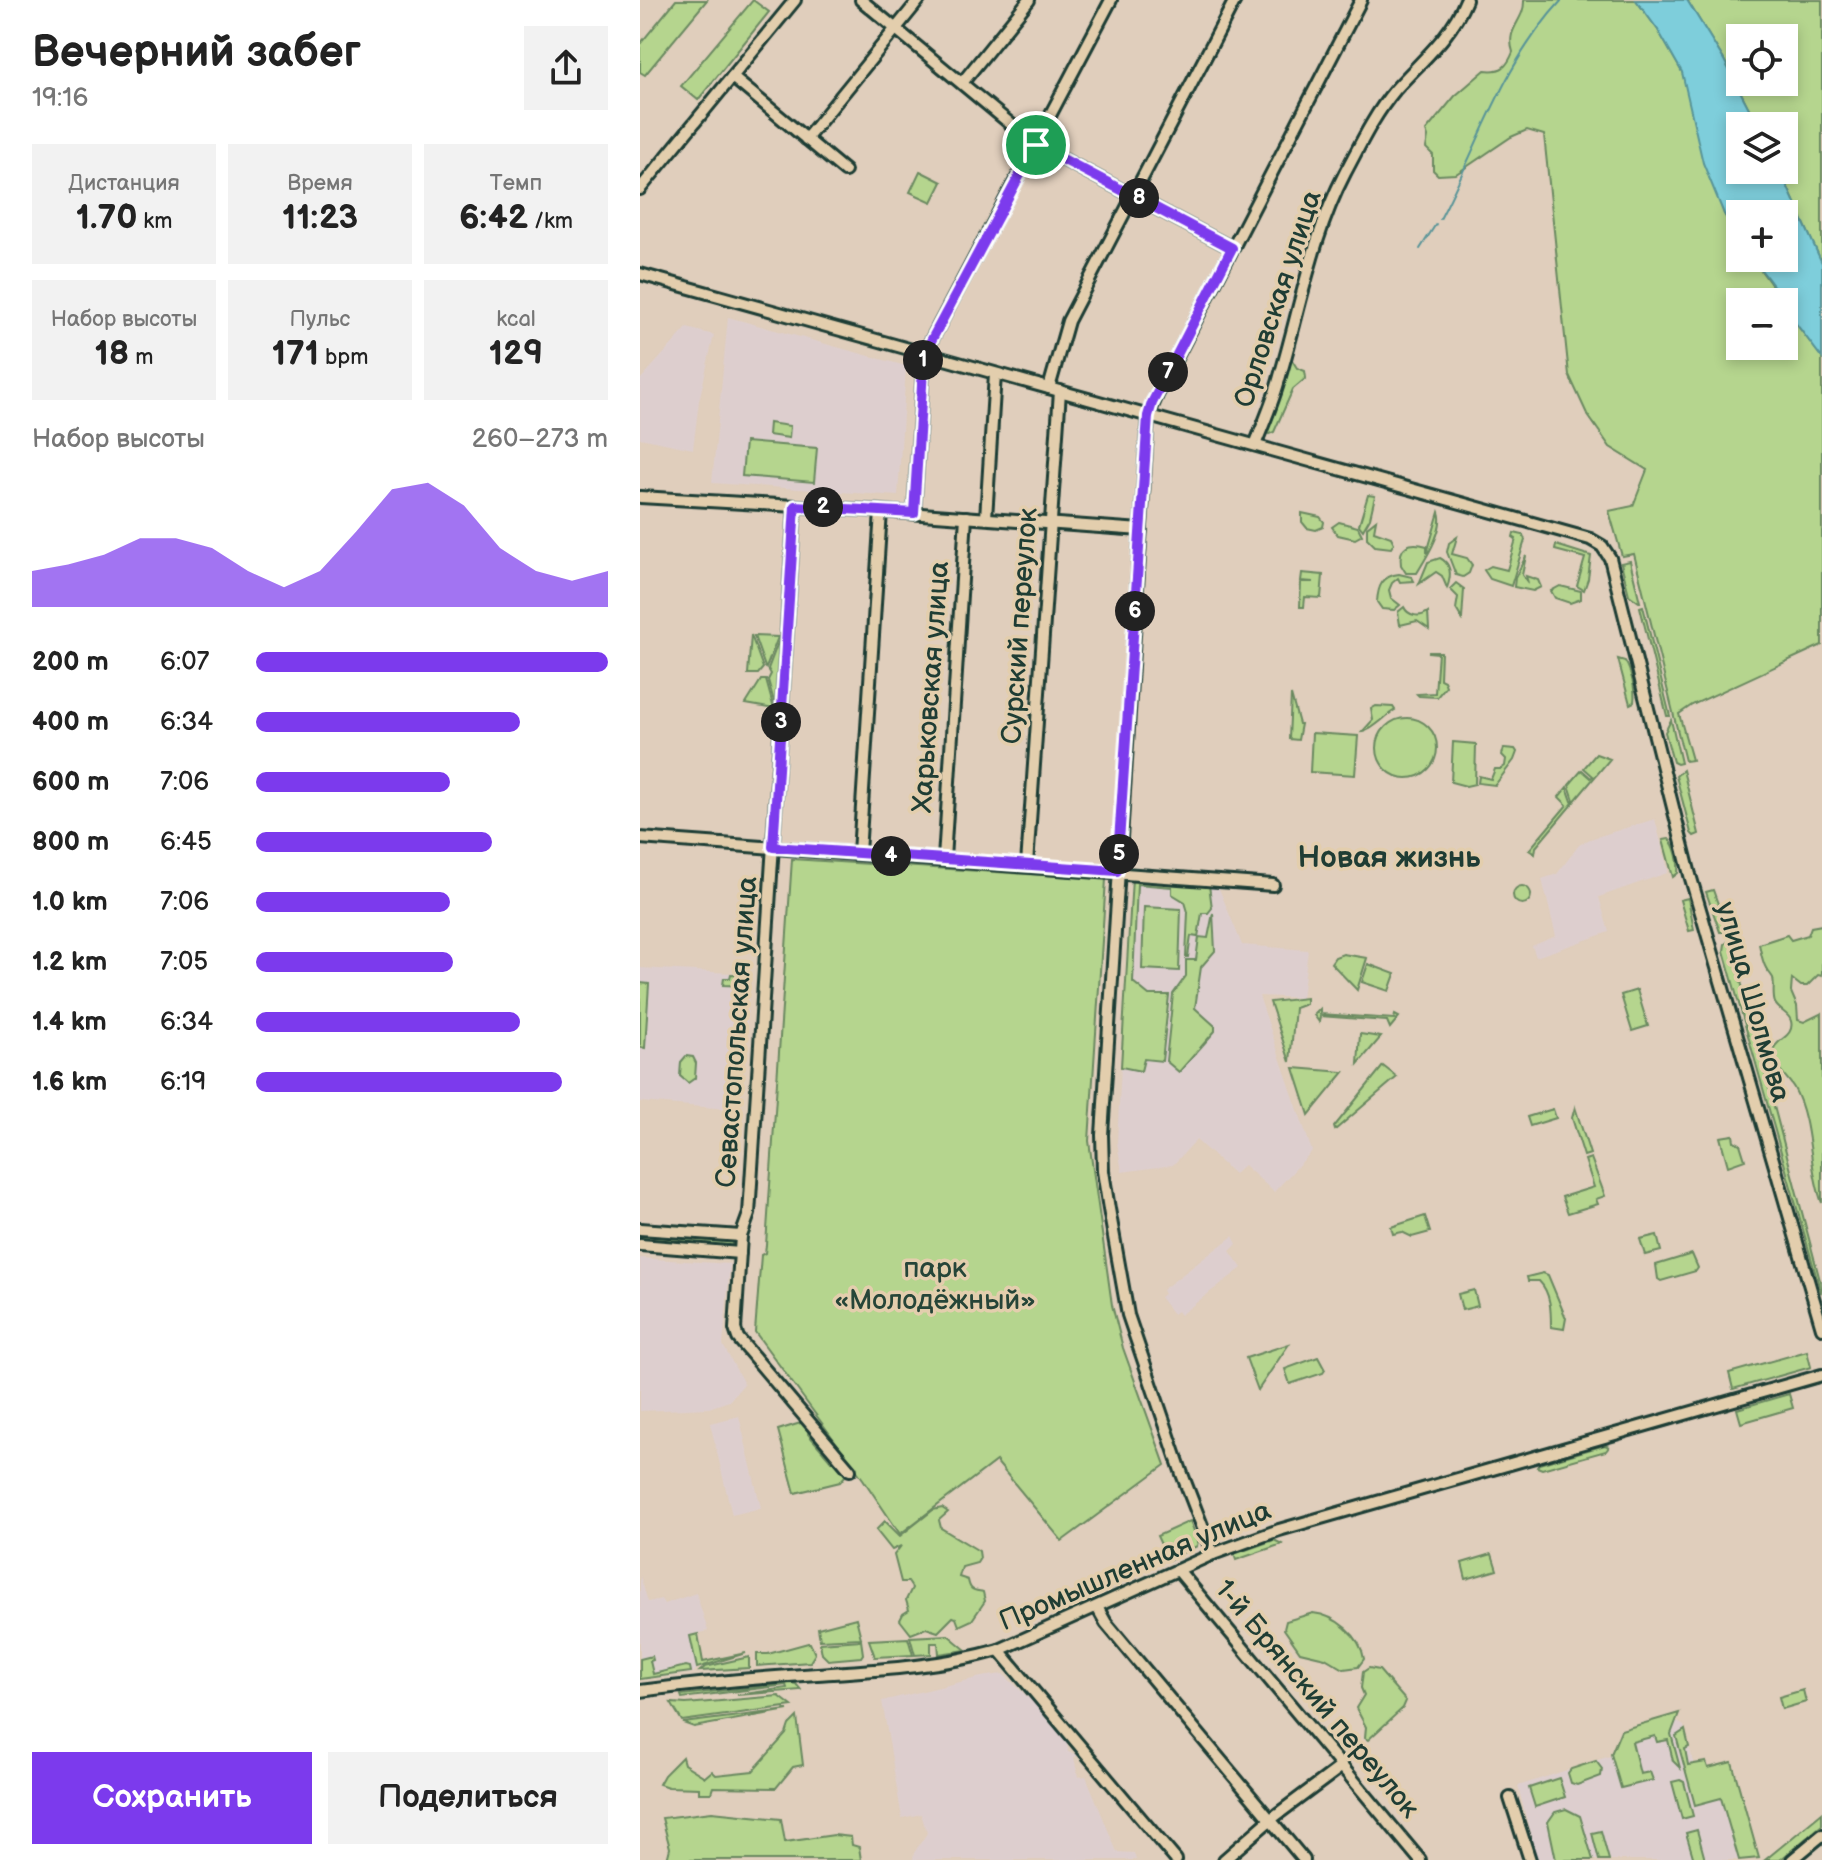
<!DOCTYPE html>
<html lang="ru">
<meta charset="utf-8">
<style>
body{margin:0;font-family:"Balsamiq Sans",sans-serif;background:#f2f2f2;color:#222;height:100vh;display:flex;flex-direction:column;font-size:30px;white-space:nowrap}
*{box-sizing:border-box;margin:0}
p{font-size:26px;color:#767676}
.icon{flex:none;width:44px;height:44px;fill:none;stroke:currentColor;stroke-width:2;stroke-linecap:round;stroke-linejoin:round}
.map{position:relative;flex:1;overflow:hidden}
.details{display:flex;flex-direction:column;background:#fff;width:640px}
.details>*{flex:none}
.buttons{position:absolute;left:1086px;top:24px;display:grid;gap:16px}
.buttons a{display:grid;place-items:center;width:72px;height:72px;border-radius:0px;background:#fff;box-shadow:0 4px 12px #0003;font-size:40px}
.pin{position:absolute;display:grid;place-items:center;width:68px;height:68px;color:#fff;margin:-34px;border:4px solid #fff;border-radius:50%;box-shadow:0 2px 8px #0007}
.km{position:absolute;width:40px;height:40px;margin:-20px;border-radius:50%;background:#222;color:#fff;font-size:22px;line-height:40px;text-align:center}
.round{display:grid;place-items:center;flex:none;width:84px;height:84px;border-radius:0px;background:#f2f2f2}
.overview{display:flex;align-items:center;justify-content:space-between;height:136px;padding:0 32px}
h1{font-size:44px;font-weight:700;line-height:60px}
.stats{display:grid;grid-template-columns:repeat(3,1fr);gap:12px;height:136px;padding:8px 32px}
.stats div{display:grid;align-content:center;border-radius:0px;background:#f2f2f2;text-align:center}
.stats b{font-size:34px;font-weight:700}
.stats small{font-size:22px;font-weight:400}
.stats p{font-size:22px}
.chart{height:224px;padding:16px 32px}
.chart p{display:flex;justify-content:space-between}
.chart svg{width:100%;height:144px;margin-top:8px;fill:#7c3aed;opacity:.7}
.primary-button{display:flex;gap:16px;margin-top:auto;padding:16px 32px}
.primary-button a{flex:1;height:92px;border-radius:0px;background:#7c3aed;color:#fff;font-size:32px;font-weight:700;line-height:92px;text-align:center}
.primary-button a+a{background:#f2f2f2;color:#222}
ul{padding:0 32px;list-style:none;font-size:26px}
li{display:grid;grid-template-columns:128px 96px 1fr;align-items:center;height:60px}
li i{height:20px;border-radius:10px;background:#7c3aed}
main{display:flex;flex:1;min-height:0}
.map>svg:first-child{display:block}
.built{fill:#ddcece}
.green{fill:#b5d58e;stroke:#6a8961;stroke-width:2;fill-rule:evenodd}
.water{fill:#7ecedb;stroke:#589498;stroke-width:2}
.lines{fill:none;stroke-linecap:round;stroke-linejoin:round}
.stream{stroke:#589498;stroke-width:2}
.minor-casing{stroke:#1f3d34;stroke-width:16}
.minor{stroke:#e3cead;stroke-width:10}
.route-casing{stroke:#fff;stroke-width:16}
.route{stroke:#7c3aed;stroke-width:10}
.labels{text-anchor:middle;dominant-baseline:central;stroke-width:7;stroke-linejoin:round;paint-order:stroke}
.street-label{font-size:28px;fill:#1f3d34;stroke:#e3cead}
.park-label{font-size:28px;fill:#264538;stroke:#e3cead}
.neighbourhood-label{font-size:30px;font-weight:bold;fill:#1f3d34;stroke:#e3cead}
</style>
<main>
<section class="details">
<div class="overview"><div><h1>Вечерний забег</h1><p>19:16</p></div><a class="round"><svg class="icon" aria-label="share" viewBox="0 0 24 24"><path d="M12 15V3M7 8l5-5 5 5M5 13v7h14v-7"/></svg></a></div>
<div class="stats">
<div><p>Дистанция</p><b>1.70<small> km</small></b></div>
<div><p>Время</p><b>11:23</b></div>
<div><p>Темп</p><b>6:42<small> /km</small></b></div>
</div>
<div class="stats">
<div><p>Набор высоты</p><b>18<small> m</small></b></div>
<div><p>Пульс</p><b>171<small> bpm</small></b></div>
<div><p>kcal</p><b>129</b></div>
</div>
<div class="chart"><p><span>Набор высоты</span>260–273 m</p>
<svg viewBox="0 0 160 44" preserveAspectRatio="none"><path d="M0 44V33L10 31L20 28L30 23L40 23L50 26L60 33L70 38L80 33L90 21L100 8L110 6L120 13L130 26L140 33L150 36L160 33V44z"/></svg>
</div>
<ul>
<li><b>200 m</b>6:07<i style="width:100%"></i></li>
<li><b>400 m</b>6:34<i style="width:75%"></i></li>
<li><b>600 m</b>7:06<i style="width:55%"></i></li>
<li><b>800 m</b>6:45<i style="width:67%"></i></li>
<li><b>1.0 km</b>7:06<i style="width:55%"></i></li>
<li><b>1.2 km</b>7:05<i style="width:56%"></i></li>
<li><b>1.4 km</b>6:34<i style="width:75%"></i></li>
<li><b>1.6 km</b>6:19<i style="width:87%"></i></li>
</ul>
<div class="primary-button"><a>Сохранить</a><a>Поделиться</a></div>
</section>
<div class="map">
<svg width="1182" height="1860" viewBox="0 0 1182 1860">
<rect width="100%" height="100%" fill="#e0cebc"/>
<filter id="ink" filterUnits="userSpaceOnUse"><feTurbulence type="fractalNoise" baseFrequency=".0125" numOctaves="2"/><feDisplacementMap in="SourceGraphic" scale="16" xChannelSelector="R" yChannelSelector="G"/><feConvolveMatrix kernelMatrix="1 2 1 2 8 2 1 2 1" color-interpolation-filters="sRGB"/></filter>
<g filter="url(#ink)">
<g class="built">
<path d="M88,317l178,49 -8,130 -186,-13z"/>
<path d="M47,328l27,7 -15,66 -6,48 -53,-11v-58z"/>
<path d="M1015,819l13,51 -1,3 -68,24 10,35 -73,25 -4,-11 24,-10 -14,-57 15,-5 22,-29 11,-6z"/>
<path d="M491,878l87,8 24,59 66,5 -6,48 -43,-2 53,155 -38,41 -30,-27 -10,9 -38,-34 -23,25 -51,7 -5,-30z"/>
<path d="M0,968l110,6 -9,136 -101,-8z"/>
<path d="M593,1236l4,8 -7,7 12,17 -62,47 -3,-4 -4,3 -13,-17 4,-3 -2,-4z"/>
<path d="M0,1258l90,6 -7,81 21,39 -15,17 -20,7 -69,3z"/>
<path d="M99,1416l22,92 -29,7 -22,-92z"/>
<path d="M0,1576l8,26 13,-3 3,5 32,-11 12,38 -18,4 8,33 -5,5 -53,7z"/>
<path d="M363,1674l38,35 26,32 1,11 11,3 -5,2 4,20 8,-1 31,76 17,1 2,7h-223l1,-7 13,-20 -6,-19 -19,4 -20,-117 99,-24z"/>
<path d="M1036,1721l8,5 10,39 9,-2 3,7 11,-3 26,93h-206l-19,-74 92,-30 8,-16z"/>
</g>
<g class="green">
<path d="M36,0h31l-62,75 -5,-3v-28z"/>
<path d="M113,0l16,12 -71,88 -17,-14z"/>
<path d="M884,0h112l22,30 24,42 42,142 16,25v19h12l28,39 1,5h-41v44h44l1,-32 6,3 31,41v287l-130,60 -13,9 13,46 -7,1 -51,-207 -12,2 -13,-45 24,-5 14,-36 -37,-23 -23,-33 -18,-39 -25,-240 -17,-5 -16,7 -55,37 -18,1 -5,-5v-15l-7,-7 2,-11 -2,-6 29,-35 30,-26c17,2 22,-3 28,-18 -8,-24 12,-31 11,-52z"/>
<path d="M1047,0h135v263l-42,-93h4v-44h-26l-34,-66zM1100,38h44v44h-44z"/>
<path d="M280,171l22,11 -10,20 -22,-10z"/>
<path d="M652,360l5,8 8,3 1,7 -13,11 -19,43 -5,2 -4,-3 21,-53v-9z"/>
<path d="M129,423l21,3 -1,12 -21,-3z"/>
<path d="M105,442l72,6 -3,34 -72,-6z"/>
<path d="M728,495l7,1 -5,22 -7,12 -4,-5z"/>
<path d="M799,512c6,17 -13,46 -22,61h-11l-5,-8c-3,-20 9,-24 26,-19v7z"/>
<path d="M662,513l18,4 4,5 -1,5 -7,3 -9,-2 -5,-6z"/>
<path d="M736,520l-2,11 17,6 3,6 -3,5 -16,-2 -8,-8v-11z"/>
<path d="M699,522l19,5 4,8 -7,4 -17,-4 -6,-8z"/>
<path d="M874,533l9,2 2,5 -14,46 -21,-7 -6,-9 7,-4 16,4 9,-31 -3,-2z"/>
<path d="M817,537l-5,17 15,4 5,7 -3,8 -6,4 -7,-2 -9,-23 2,-9z"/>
<path d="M916,545l35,11 -3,23 -4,11 -7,-4 8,-28 -30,-8z"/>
<path d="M886,556l-4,19 6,8 -2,-7 12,4 3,7 -8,4 -19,-4 1,-9z"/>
<path d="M800,558c12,6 11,19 7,30l-5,-12 -6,-4 -17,12 9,-22z"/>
<path d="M990,561l10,41h-1l-10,-7 -8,-32z"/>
<path d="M662,573l21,2 -2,23 -16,-1 -1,10h-4l1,-25h12l-12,-1z"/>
<path d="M759,574l13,3 2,4 -14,1 -2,-4 -6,5 -3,7 2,8 9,7 -6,5 -12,-1 -5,-7c1,-16 5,-26 22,-28z"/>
<path d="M816,583l8,6 -2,30 -6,-10 2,-12 -8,-8z"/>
<path d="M920,586l21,5v8l-11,4 -15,-5 -4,-7z"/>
<path d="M1003,606l27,110h-3l-27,-109z"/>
<path d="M764,607c4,9 16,11 24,5l1,17 -12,-8 -17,4 -2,-13z"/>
<path d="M111,635l12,33 -5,6h-10z"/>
<path d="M114,636l24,1 -12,31 -1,-1z"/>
<path d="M140,637l4,1 -4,71h-4l-8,-29 3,-6 -3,-5z"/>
<path d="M788,652h13l-1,27 4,2 2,5 -9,11 -18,-1 -2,-2 18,-1 3,-40z"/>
<path d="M978,659l7,2c6,10 11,29 9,41l-4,2z"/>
<path d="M121,680h5l8,29 -28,-5z"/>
<path d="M651,695l8,29h2l-3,16 -9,-1z"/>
<path d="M736,706l17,1 2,3c-10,6 -23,21 -33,22l11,-12 -2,-11z"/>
<circle cx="767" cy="748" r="30"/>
<path d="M1031,720l10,43 -4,1 -4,-2 -8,-30z"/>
<path d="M672,733l46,3 -3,39 -45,-3z"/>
<path d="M813,742l23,2 -1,40 -9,2 -15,-4z"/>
<path d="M864,748l11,1 2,3 -3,8 -19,25 -17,-2 1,-7 12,3 4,-10h6l4,-3 1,-7 -4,-4z"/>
<path d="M956,754l14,5 -74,88 -1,7 -6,-4 38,-45 -8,-8 8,-10 5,14 2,-1 -5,-15 13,-15 9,8 2,-2 -9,-8z"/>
<path d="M1043,770l16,64 -5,2 -3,-3 -15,-57z"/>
<path d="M1029,839c7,7 10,24 9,34l-5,4 -10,-37z"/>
<path d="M152,859l314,20 -17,262 23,164 11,43 42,117 -103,76 -66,-80 -96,73 -37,-55 -108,-147 6,-77 4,-2 1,-8z"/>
<path d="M492,878l77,7 3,23 -4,5h-6l-4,24 -7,-1 -3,21h-2l2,-45 -3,-10 -13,-8v-7l-35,-3 -4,98 16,13h20l-7,66 -18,-2 -3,12 -20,-4z"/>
<circle cx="882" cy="895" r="9"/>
<path d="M1073,890l15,42h-8l-14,-40z"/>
<path d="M1048,898l6,32 -5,1 -9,-31z"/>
<path d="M504,907l37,2 -2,62 -37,-2z"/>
<path d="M573,913l2,38 -14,16 -6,41 20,18v5l-36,41 -13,-11 7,-67 13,-18v-16h10l3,-23 9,1z"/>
<path d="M1182,925v51l-4,-1 -11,11h-6l-9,-7 -1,13 6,14 1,14 6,2 18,-9v190c-14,-36 -9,-80 -28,-115 -6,-11 -23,-23 -21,-37 2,-12 22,-14 18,-30 -2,-8 -12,-10 -16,-18 -3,-8 0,-17 -2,-25 -1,-2 -6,-8 -7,-10 -4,-7 -5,-16 -7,-24l28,-9 4,5 17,-5 3,-8z"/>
<path d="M1090,940l92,348 -1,5 -97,-342 1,-7z"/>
<path d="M703,954l24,4 -10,32 -26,-27 4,-6z"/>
<path d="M728,964l27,10 -6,17 -27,-9z"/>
<path d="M91,974l18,1 -1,11 -25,-1 1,-7h6z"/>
<path d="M0,983l9,1 -4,64 -5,-1z"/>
<path d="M997,990l11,36 -16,5 -11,-36z"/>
<path d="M666,998v6l-11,4 -5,54 -20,-60z"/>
<path d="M680,1009v5l74,5 1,-4 4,2 -9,11 -3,-7 -67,-5 -1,6 -5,-7z"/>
<path d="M720,1034l21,3 -23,27z"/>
<path d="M46,1056l7,1 3,6 -1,15 -7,5 -8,-7 1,-14z"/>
<path d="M743,1066l14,11 -62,53 -1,-3z"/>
<path d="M654,1068l50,4 -35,43z"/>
<path d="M935,1107l15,47 -6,2 -12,-38z"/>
<path d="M913,1109l3,9 -26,8 -3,-9z"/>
<path d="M1093,1135l1,6 6,3 5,16 -17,6 -8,-29z"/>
<path d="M951,1158l14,38 -9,3 2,5 -30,9 -6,-16 32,-10 -9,-27z"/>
<path d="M785,1216l5,16 -18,5 -10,-5 -9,2 -2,-7z"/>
<path d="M0,1233l92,7v7l-92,-7z"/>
<path d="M1017,1235l4,16 -16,4 -5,-16z"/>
<path d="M1052,1254l6,14 -2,3 -35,10 -3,-2 -2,-14z"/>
<path d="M903,1273l5,2 18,43 -2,11 -13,-2c0,-16 0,-34 -12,-46h-11l-1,-4z"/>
<path d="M834,1290l4,16 -16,4 -4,-16z"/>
<path d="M649,1344l-31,46 -12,-32z"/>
<path d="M1167,1351l4,16 -78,22 -4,-16z"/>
<path d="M678,1357l7,13 -2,3 -33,11 -5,-15z"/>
<path d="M1149,1394l4,14 -52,15 -4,-14z"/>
<path d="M164,1422l5,6 -1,6 23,27 5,-1 10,10v5l-6,7 -45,11 -17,-63z"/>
<path d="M965,1445l4,2 -3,4 -64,18 -5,-2 2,-3z"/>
<path d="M302,1508l6,4 -9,8 2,8 38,23 1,7 -3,5 -15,4 -3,10 9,3c2,11 5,10 15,12l2,9 -13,19 -13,6 -3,-8 -3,-1 -15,15 -12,-4 -15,6 -11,-14 3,-6 6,-4 -3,-10 6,-12 -4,-6h-7l-7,-27 7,-9 -9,4 -16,-20 9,-9 15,15 33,-26z"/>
<path d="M550,1521l8,20 -1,5 -29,14 -11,-24z"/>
<path d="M634,1540l8,4 -46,16 -2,-6z"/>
<path d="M852,1554l5,16 -31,9 -4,-16z"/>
<path d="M673,1613c22,2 48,23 51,46l-6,8 -14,2 -19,-11 -25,-6 -16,-23 2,-8z"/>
<path d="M216,1618l5,20 -41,2 -2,-12z"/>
<path d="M58,1634l5,28 43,-9 -49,15 -7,-32z"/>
<path d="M308,1635l18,15 -27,4 -1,-11h-7v11l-16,1 -5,-18z"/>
<path d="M268,1638l5,17 -38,2 -6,-17z"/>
<path d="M221,1640l2,14 -2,3 -33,3 -6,-6 -2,-11z"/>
<path d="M168,1643h2l5,11 -5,8 -53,4v-12h11z"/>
<path d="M12,1656l1,4 -3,1 3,13 33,-8 4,1 1,5 -51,7v-20z"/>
<path d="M109,1657v11l-49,3 5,-4z"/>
<path d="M729,1668l10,2 27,31 -3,7 -35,32 -3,-2 1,-11 -10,-19 8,-13 -3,-7 2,-16z"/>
<path d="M151,1683l5,1 5,6 -64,5 50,-7 -1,-3 -104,13 -1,-3z"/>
<path d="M1163,1690l3,12 -24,7 -3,-12z"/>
<path d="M139,1696l13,10 -110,15 -11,-18 15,1z"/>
<path d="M148,1710l-94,17 -11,-4z"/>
<path d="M1039,1713l-8,21 9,34 -7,-7 -5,-21 -11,2 -2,-6 -23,6 8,32 10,-2 3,8 -32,8 -10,-34 10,-24z"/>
<path d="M157,1717l6,48 -10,2 -17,21 -63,-1 -2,6h-12v-5l-31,-1 -9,-3 5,-9 18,-18 2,7 21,13 7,-6 4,4 37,-4 33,-37 3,-9z"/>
<path d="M1045,1730l4,17 -4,2 3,16 18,-3 2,6 24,-6 27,96 -20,2 -18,-62 -26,7 -19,-69z"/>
<path d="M956,1761l6,8 -1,7 -24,9 -6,-2 -3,-10 3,-4z"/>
<path d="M919,1778l6,19 -30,10 -6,-19z"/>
<path d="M1040,1780l4,2 9,34 -11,3 -10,-37z"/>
<path d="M926,1809l14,7 13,44h-37l-8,-38 7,-10z"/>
<path d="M72,1812l69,7 4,23 49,-7 17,2 1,8 7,2 2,13h-194l3,-12 -8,-30z"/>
<path d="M1182,1813v12l-42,35h-15z"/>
<path d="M1057,1830l8,30h-11l-8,-27z"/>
<path d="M961,1831l8,29h-10l-7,-27z"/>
</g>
<path class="water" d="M996,0h51l37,60 34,66h-18v44h40l42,93v95l-31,-41 -7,-3v-12h-3c-3,-14 -20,-31 -29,-44h32v-44h-44v25l-16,-25 -21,-51 -21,-91 -24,-42z"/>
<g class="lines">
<g class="stream">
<path d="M800,219c39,-74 63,-156 122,-219"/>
<path d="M780,249l16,-25"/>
</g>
<defs>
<g id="minor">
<path d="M221,0l175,145 196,103"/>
<path d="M92,77l113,94"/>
<path d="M322,83l67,-83"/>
<path d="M166,139l113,-139"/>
<path d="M0,189l155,-189"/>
<path d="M0,274l950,265 12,7 8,12 80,317 132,453"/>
<path d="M409,388l19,-67 167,-321"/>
<path d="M615,445c9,-23 19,-45 25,-69 20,-67 32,-140 65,-203 15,-28 29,-58 50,-83 26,-29 56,-53 71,-90"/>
<path d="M0,497l241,14 260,19"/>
<path d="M155,506l-46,708 -8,22 -6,93 3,9 112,132"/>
<path d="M274,513l10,-159 187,-354"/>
<path d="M346,518l9,-144"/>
<path d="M0,838l633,47"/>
<path d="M219,853l22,-342"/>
<path d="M304,859l22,-342"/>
<path d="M387,865l33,-474"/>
<path d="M0,1229l101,7"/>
<path d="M0,1245l100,8"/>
<path d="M573,1554l-31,-80 -54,-159 -19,-106 -6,-38 -1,-36 46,-719 9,-21 204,-395"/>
<path d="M538,1570l242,290"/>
<path d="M457,1607l9,16 198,237"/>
<path d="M359,1650l177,210"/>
<path d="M0,1691c59,-8 118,-13 177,-17 62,-4 122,-7 182,-24l214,-96 66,-24 543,-155"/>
<path d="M870,1798l20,62"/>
<path d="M584,1860l47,-41 71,-53"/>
<path d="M1152,1860l30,-25"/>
</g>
</defs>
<use href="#minor" class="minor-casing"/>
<use href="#minor" class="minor"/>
</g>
</g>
<g class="lines" filter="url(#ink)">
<defs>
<path id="route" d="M396,145l196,103 -80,155 -4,13 -31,455 -344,-24 22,-341 119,7 10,-159z"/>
</defs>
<use href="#route" class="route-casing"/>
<use href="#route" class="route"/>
</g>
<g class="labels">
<g class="street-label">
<text transform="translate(638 299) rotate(-72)">Орловская улица</text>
<text transform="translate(380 626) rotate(-86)">Сурский переулок</text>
<text transform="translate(291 687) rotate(-86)">Харьковская улица</text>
<text transform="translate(1113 1002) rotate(74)">улица Шолмова</text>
<text transform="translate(97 1032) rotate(-86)">Севастопольская улица</text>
<text transform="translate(495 1566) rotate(-23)">Промышленная улица</text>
<text transform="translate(677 1699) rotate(50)">1-й Брянский переулок</text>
</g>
<g class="park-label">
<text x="295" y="1268">парк<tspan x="295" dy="32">«Молодёжный»</tspan></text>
</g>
<g class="neighbourhood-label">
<text x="749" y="858">Новая жизнь</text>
</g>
</g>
</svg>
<div class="buttons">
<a><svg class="icon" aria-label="locate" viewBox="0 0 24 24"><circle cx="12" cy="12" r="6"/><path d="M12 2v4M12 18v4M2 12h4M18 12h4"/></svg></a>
<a><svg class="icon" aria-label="layers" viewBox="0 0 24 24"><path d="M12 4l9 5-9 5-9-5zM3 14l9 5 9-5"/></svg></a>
<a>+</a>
<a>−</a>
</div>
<div class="pin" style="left:396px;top:145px;background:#1e9e55"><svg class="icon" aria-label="arrive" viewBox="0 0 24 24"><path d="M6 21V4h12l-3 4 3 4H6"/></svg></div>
<b class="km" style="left:283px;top:360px">1</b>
<b class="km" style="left:183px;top:507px">2</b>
<b class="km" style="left:141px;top:722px">3</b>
<b class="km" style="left:251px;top:856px">4</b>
<b class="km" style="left:479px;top:854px">5</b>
<b class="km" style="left:495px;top:611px">6</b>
<b class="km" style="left:528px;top:372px">7</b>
<b class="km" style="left:499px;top:198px">8</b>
</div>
</main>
